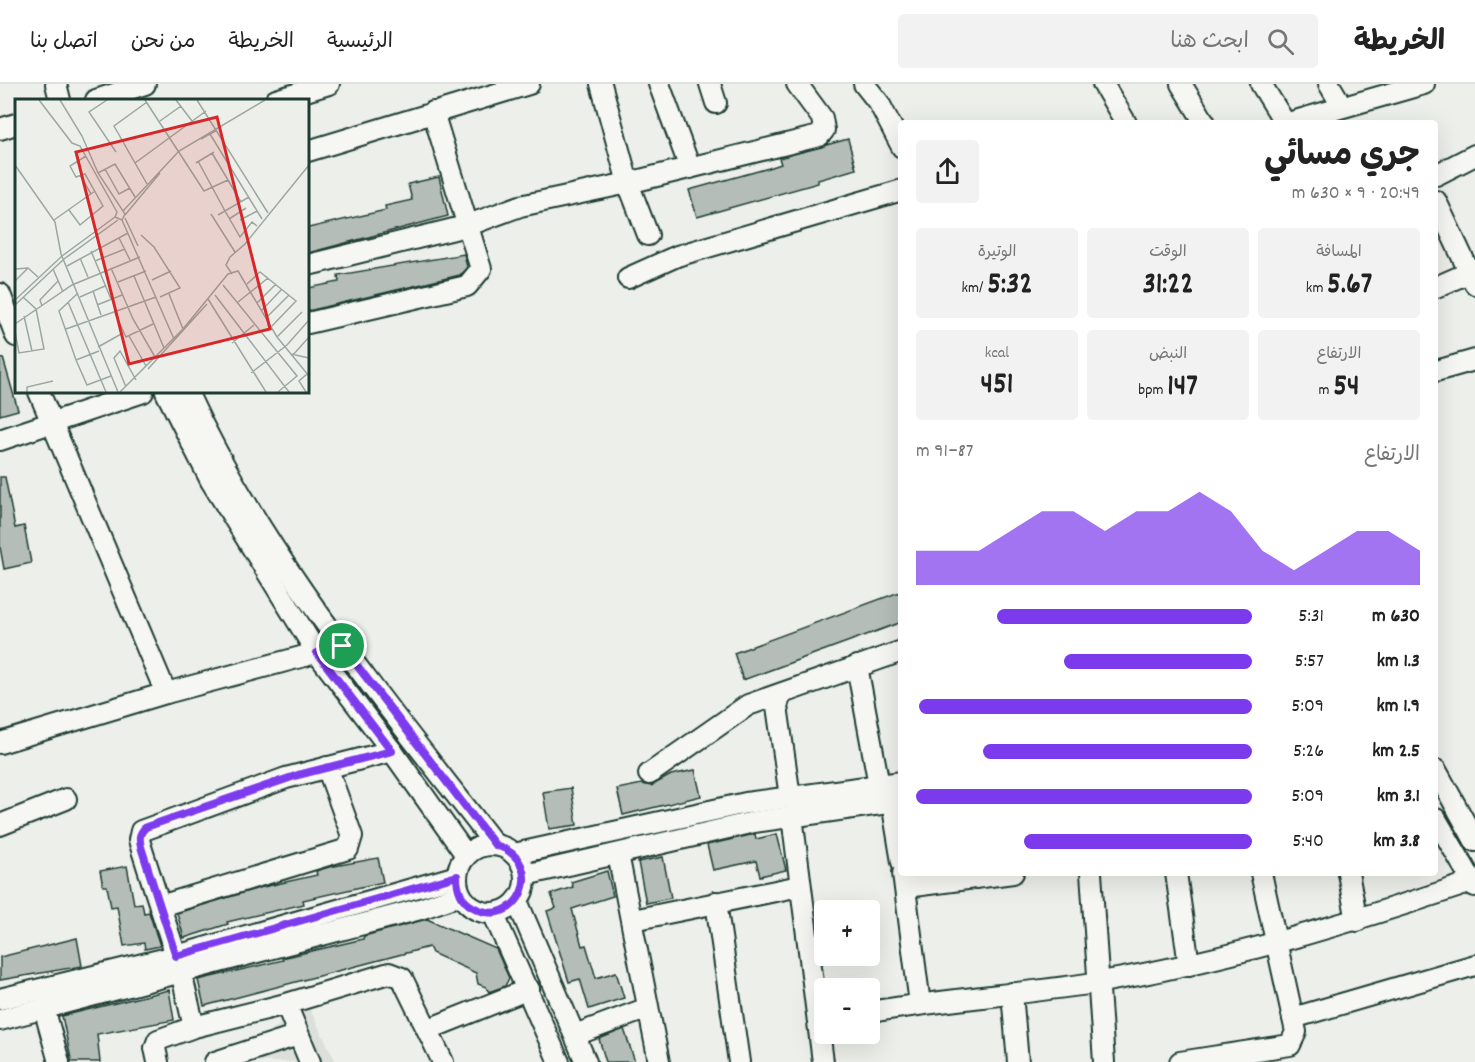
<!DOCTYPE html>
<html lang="ar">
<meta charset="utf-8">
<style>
body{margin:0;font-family:Dekko,"Playpen Sans Arabic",sans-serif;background:#f2f2f2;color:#222;direction:rtl;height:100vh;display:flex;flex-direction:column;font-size:22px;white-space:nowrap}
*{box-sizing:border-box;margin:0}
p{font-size:20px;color:#767676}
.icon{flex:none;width:33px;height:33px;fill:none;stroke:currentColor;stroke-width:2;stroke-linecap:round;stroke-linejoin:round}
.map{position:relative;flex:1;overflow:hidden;direction:ltr}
.sheet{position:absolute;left:898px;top:36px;width:540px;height:756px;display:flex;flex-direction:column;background:#fff;border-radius:6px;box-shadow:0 6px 24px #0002;direction:rtl}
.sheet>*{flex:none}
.controls{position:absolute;left:814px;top:816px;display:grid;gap:12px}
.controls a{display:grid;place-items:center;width:66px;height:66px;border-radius:6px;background:#fff;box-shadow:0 6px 24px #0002;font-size:30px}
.pin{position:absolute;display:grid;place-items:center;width:51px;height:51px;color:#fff;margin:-26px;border:3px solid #fff;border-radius:50%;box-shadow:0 2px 6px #0007}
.round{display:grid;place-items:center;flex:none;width:63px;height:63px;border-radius:6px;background:#f2f2f2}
.head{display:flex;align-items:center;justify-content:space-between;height:102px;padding:0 18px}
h1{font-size:33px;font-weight:700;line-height:45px}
.metrics{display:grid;grid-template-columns:repeat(3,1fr);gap:9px;height:102px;padding:6px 18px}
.metrics div{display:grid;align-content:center;border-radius:6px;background:#f2f2f2;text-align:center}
.metrics b{font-size:30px;font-weight:700}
.metrics small{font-size:16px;font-weight:400}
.metrics p{font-size:16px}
.chart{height:168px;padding:12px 18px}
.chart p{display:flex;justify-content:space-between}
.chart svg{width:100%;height:108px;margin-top:6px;fill:#7c3aed;opacity:.7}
ul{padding:0 18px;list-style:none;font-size:20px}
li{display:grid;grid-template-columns:96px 72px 1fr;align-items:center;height:45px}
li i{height:15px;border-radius:8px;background:#7c3aed}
header{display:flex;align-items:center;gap:36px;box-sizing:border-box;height:84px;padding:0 30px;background:#fff;border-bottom:2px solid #e0e0e0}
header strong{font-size:28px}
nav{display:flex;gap:33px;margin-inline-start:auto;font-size:21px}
.search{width:420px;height:54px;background:#f2f2f2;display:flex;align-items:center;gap:15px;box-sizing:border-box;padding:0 21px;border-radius:6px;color:#767676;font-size:22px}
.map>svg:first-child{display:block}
.built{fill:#dce0db}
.building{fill:#b4bdb8;stroke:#1f3d34;stroke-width:1.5}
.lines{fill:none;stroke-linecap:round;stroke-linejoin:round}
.minor-casing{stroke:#1f3d34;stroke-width:24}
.minor{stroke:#f6f6f2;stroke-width:20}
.route-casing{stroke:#fff;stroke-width:12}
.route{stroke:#7c3aed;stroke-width:8}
.inset-road{fill:none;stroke:#9ba8a1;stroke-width:1.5}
.view{fill:#d62828;fill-opacity:0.15;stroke:#d62828;stroke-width:3}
.inset-edge{fill:none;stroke:#1f3d34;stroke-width:3}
</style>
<header>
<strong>الخريطة</strong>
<div class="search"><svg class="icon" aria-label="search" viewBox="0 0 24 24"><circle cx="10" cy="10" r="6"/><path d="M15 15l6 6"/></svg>ابحث هنا</div>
<nav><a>الرئيسية</a><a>الخريطة</a><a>من نحن</a><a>اتصل بنا</a></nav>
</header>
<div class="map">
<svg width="1475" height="978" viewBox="0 0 1475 978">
<rect width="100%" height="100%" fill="#edefea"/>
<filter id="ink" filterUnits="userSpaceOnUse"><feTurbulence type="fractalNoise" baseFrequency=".0167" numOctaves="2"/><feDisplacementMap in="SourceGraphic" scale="12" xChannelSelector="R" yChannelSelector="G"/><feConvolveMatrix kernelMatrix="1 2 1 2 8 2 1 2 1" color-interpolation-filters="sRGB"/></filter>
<g filter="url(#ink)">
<path class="built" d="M308,922l28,56h-113z"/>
<g class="building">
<path d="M848,55l8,30 -38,11v3l-121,34 -8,-27 80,-22 12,-4 -2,-6z"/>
<path d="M439,93l9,39 -140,37v-25l78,-18 -1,-4 27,-6 -4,-16z"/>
<path d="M464,170l3,13 -7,8 -152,36v-23l31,-6 -1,-7z"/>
<path d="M3,274l15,52 -18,5v-56z"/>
<path d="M0,393h5l10,51 9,-2 7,37 -27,6 -4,-22z"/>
<path d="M902,507v31l-159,58 -9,-27z"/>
<path d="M695,686l6,26 -78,19 -6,-26 25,-5 9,2 20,-11z"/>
<path d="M571,704l6,37 -28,4 -6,-37z"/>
<path d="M755,750l1,5 21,-5 9,36 -26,6 -4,-15 -43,9 -6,-25z"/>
<path d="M663,773l8,41 -25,5 -8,-41z"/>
<path d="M378,774l5,24 -80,18 1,4 -77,18 1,2 -44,14 -7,-25 82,-25 58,-13 -1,-4 13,-4z"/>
<path d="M127,782l7,38 8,-1 2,10 5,-1 11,34 -15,3 -1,-6 -20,3 -7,-40 -6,1 -4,-21h-4l-3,-15z"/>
<path d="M607,787l6,25 -41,13 10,37 4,-1 10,33 20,-6 8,26 -35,11 -9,-30 -11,3 -22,-71 9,-3 -5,-14 22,-7 -2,-5z"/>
<path d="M427,835l69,30 13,29 -4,8 -16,6 -3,-5 -8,-3 -2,-11 -44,-20 -3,-6 -225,59 -6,-26 85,-20 -1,-2 81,-19 1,-3z"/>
<path d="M77,854l5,28 -82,14v-23z"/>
<path d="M169,906l5,30 -77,14 3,28h-28l-1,-3 -9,-43z"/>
<path d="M624,945l11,33h-29l-7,-23z"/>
</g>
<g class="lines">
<defs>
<g id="minor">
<path d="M56,0l4,16"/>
<path d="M659,0l31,84"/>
<path d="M710,0l6,19"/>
<path d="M864,0l15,19 23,44"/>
<path d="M1103,0l23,39"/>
<path d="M1181,0l24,39"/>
<path d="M1261,0l24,39"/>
<path d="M1329,0l13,22"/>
<path d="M96,16l49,-16"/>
<path d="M276,16l53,-16"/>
<path d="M1288,39l136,-39"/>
<path d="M0,45l16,-5"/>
<path d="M308,67l221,-67"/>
<path d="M1436,91l39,-20"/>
<path d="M1436,117l39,83"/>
<path d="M648,151l-20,-52 191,-47 5,-6 -2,-12 -25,-34"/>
<path d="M308,181l158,-39 54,-20 108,-23 -27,-99"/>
<path d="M628,194l49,-22 225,-66"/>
<path d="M1436,203l39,-17"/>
<path d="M0,210l16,42"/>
<path d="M308,239l159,-37 14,-17 -48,-157"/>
<path d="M1436,287l39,-11"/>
<path d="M39,308l127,301"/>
<path d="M166,308l45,89 106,172 75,98 74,104"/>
<path d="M187,308c76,166 197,309 308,453"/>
<path d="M0,356l143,-48"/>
<path d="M857,582l22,119"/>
<path d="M781,610l-4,12 13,91"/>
<path d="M0,659l166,-50 161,-43"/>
<path d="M1436,686l39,71"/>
<path d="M649,690l99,-69 154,-54"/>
<path d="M892,718l10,60"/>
<path d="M792,732l31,246"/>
<path d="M1436,735l39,67"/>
<path d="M0,741l66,-26"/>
<circle cx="491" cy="795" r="34"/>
<path d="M514,770l232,-51 156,-21"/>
<path d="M618,770l41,208"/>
<path d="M903,789l17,131"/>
<path d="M1091,789l13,189"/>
<path d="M1176,789l13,92"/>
<path d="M1348,789l9,48"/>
<path d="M525,791l229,-53 148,-21"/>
<path d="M906,803l107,-14"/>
<path d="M517,817l69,161"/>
<path d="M716,818l23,160"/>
<path d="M160,822l188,-57 4,-13 -25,-69"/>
<path d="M493,829l66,149"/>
<path d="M633,836l167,-34"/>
<path d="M176,872l-34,-106 -3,-10 2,-9 145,-53 106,-27"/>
<path d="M181,888l13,55"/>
<path d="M1012,909l6,69"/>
<path d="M0,915l176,-43 281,-80"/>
<path d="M286,920l24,58"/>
<path d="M44,924l15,54"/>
<path d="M870,928c77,-13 154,-18 231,-30 127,-22 252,-60 374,-101"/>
<path d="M1293,934l182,-53"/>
<path d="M0,936l420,-111 40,-14"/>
<path d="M429,945l100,-40"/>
<path d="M575,951l73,-27"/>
<path d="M158,978l-3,-14 3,-8 36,-13 92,-23 103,-31 13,5 41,84"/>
<path d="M215,978l83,-27"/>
<path d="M1180,978l110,-17 6,-13 -35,-159"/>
</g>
</defs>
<use href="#minor" class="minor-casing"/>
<use href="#minor" class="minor"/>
</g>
</g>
<g class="lines" filter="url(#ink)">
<defs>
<path id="route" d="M342,562l153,199c55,16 23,88 -22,62 -12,-6 -16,-19 -16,-31l-281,80 -34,-106c-3,-10 -4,-16 4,-23l152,-52 94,-24 -75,-98z"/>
</defs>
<use href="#route" class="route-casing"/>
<use href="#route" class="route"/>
</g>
<g transform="translate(15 15)">
<rect width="294" height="294" fill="#edefea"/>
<path class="inset-road" d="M24,1l33,43 8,3 37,66 -2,5 7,3 3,-6 -27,-41 -16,-37 -22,-36M92,1l-18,12 27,40M130,1l59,91 24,-11M161,1l16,21M182,1l71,113M132,3l-33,24 33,58M145,22l21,-15M195,35l52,85M186,40l16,-9M197,54l29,49M183,62l27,50 24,-14M120,64l71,-52M181,64l18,-11M0,66l40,57 6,32 57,138M90,70l14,25 11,-6M83,74l17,-9 20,33M65,76l11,19M54,111l11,15 23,-19 -18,-32 -9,3 -6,-11 16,-10M108,112l56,-60 86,-51M196,115l24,38M110,116l35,-42M203,116l7,-4 15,26 12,-15 5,4M110,119l13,28M214,120l17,-11M39,121l41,-29M107,121l52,119M225,121l17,-9M126,136l13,12 26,41 -20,9M104,139l11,22M76,152l20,48M65,159l8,19M80,162l30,-12M52,167l61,-33M96,169l22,51 22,38M0,170l13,-1 10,9M38,170l10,23M217,175l-6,-9 4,-8 15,-13 64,-79M119,177l30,72M137,181l19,-9M0,182l13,-13M103,183l28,-11M232,185l13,-12 36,29 -25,26M208,186l74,91 -19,16M78,192l8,24M63,194l-19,18 17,49 11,25 24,-9M154,195l14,35M200,196l74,97M65,198l25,-11M193,200l58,93M0,201l47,-44 53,-39M53,203l38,90M223,203l30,-24M242,204l19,-19M0,206l49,-46 54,-39M82,206l25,-10M27,207l-2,-6 18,-19M247,211l20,-21M99,212l12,26 27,-13M9,217l8,35M251,219l23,-23M0,225l57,-39 68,-28M51,230l90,-32M0,233l4,21 25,-4 -8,-40 -13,-12M114,237l17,30M262,238l25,-25M217,244l22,-18M83,248l25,-14M276,255l18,4M278,256l16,-18M61,261l23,-9M133,270l59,-65M236,274l36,-28 22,-25M111,288l-12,-29 6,-7 16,29M12,293v-5l26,-6M105,293l63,-63 45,-55 10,-3 39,66 32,39M291,293l-7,-11 8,-7"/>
<path class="view" d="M202,18l53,212 -141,35 -53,-212z"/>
<rect width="294" height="294" class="inset-edge"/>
</g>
</svg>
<div class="controls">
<a>+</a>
<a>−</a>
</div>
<div class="pin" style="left:342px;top:562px;background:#1e9e55"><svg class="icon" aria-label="arrive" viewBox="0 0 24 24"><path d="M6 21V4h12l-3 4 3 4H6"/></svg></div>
<section class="sheet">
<div class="head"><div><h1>جري مسائي</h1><p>20:49 · 9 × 630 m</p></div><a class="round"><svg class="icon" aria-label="share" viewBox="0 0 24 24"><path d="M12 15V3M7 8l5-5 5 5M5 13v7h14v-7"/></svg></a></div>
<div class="metrics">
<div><p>المسافة</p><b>5.67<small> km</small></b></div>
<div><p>الوقت</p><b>31:22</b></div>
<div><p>الوتيرة</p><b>5:32<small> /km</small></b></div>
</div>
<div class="metrics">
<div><p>الارتفاع</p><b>54<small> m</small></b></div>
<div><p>النبض</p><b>147<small> bpm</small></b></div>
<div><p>kcal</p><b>451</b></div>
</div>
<div class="chart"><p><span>الارتفاع</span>87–91 m</p>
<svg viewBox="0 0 160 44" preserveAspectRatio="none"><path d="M0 44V30L10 30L20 30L30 22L40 14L50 14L60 22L70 14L80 14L90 6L100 14L110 30L120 38L130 30L140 22L150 22L160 30V44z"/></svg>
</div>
<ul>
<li><b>630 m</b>5:31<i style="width:76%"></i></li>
<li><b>1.3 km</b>5:57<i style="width:56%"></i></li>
<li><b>1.9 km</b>5:09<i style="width:99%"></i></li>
<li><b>2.5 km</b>5:26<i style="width:80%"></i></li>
<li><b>3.1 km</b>5:09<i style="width:100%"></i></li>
<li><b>3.8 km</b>5:40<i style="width:68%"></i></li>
</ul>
</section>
</div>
